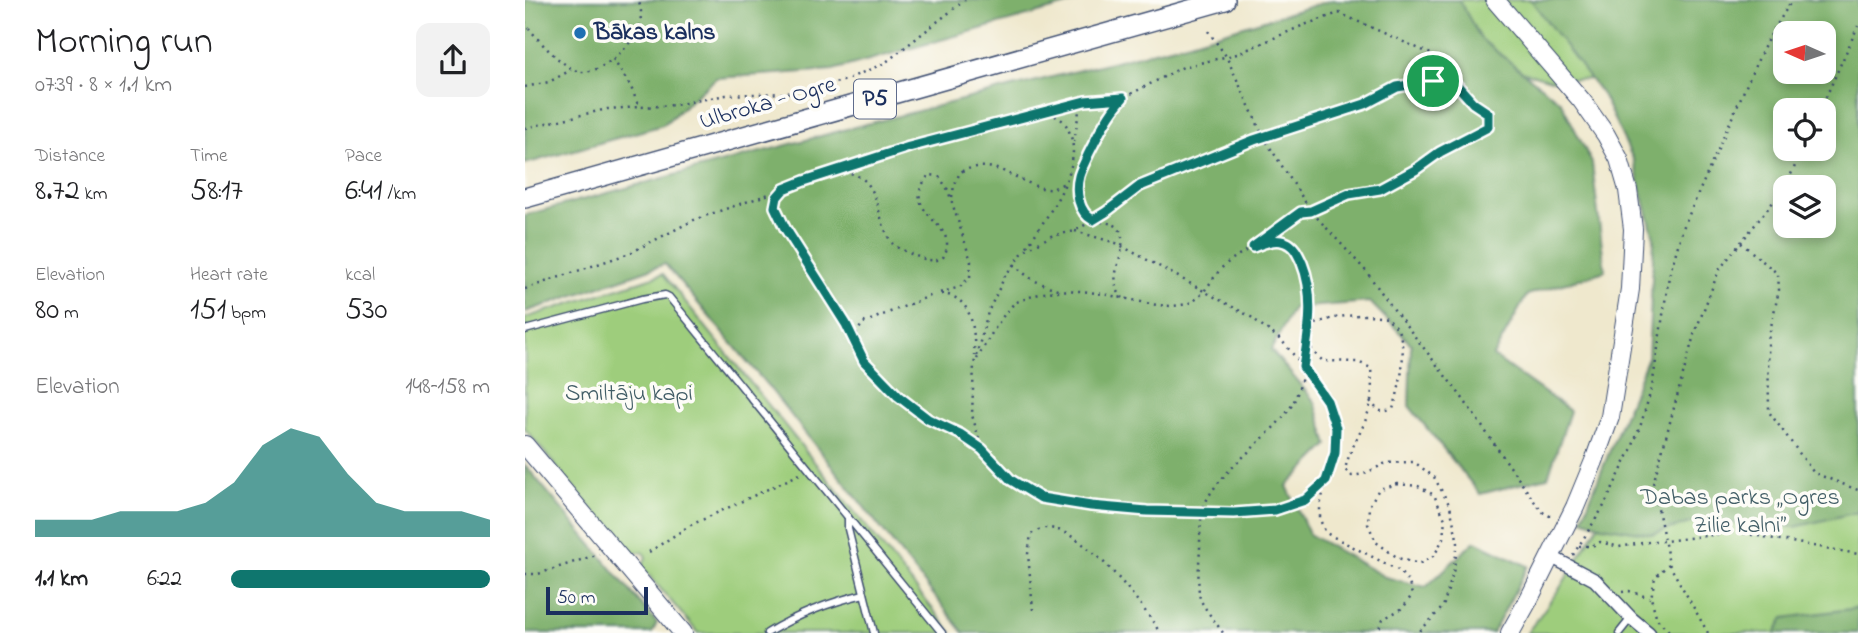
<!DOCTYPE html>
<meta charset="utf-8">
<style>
body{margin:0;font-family:"Indie Flower",sans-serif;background:#f2f2f2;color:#202124;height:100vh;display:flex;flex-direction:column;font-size:26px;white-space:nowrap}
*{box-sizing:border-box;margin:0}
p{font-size:23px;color:#757577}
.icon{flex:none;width:38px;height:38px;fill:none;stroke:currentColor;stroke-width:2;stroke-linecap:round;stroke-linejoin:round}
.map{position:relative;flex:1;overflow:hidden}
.details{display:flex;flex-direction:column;background:#fff;width:525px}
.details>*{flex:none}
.needle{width:46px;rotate:273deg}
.controls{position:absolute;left:1248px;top:21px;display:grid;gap:14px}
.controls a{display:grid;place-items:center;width:63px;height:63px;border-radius:14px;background:#fff;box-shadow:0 4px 10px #0003;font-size:35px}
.scale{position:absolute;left:21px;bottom:18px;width:102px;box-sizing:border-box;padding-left:7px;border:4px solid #1b2f5e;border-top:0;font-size:19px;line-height:24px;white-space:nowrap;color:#1b2f5e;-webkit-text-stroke:5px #fdfcf7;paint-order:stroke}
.pin{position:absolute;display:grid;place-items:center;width:60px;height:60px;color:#fff;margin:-30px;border:4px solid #fff;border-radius:50%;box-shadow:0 2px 7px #0007}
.round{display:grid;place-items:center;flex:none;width:74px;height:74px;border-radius:14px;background:#f2f2f2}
.head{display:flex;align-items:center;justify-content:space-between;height:119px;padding:0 35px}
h1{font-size:38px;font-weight:600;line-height:52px}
.figures{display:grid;grid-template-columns:repeat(3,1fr);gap:10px;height:119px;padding:7px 35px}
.figures div{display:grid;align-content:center}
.figures b{font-size:30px;font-weight:600}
.figures small{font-size:19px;font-weight:400}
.figures p{font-size:19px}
.chart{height:196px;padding:14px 35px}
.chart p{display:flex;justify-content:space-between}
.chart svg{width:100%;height:126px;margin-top:7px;fill:#0f766e;opacity:.7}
ul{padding:0 35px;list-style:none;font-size:23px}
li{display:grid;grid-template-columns:112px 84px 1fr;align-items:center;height:52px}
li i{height:18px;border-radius:9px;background:#0f766e}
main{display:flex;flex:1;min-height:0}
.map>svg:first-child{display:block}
.green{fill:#9ecd7c;stroke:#5c7e6d;stroke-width:2;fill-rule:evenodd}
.forest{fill:#7eb06c;stroke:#4c7065;stroke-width:2;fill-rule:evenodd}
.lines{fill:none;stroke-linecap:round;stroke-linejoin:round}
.lane-casing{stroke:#3b4b6f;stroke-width:9}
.street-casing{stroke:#3b4b6f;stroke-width:15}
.secondary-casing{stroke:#3b4b6f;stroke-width:20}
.primary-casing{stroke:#3b4b6f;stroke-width:22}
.path{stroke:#3b4b6f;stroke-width:2.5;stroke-dasharray:2 5;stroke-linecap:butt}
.lane{stroke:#fff;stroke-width:6}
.street{stroke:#fff;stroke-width:12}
.secondary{stroke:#fff;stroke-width:18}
.primary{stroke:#fff;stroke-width:19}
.route-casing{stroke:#fff;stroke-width:14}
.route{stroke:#0f766e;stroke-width:9}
.poi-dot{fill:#1f6fb2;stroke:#fdfcf7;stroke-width:2.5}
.labels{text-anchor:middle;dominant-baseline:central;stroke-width:7;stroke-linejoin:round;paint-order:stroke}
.shield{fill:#fdfcf7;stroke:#5f6c8c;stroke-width:2}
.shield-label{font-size:23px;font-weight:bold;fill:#1b2f5e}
.poi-label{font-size:24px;font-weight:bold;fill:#1b2f5e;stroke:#fdfcf7;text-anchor:start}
.street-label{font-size:24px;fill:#1b2f5e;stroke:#fdfcf7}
.park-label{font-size:24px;fill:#425e67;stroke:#fdfcf7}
</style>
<main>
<section class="details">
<div class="head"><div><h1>Morning run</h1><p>07:39 · 8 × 1.1 km</p></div><a class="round"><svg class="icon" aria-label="share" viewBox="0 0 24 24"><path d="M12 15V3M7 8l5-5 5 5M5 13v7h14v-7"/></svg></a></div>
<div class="figures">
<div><p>Distance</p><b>8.72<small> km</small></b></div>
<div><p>Time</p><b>58:17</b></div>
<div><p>Pace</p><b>6:41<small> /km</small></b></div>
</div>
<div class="figures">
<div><p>Elevation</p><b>80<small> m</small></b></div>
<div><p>Heart rate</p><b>151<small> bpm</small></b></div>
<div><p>kcal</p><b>530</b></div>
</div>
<div class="chart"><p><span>Elevation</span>148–158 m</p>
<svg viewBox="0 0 160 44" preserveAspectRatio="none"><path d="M0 44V38L10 38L20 38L30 35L40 35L50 35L60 32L70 25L80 12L90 6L100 9L110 22L120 32L130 35L140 35L150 35L160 38V44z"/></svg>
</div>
<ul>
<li><b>1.1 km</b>6:22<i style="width:100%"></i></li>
</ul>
</section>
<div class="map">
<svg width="1333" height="633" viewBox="0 0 1333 633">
<rect width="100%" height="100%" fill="#fdfcf7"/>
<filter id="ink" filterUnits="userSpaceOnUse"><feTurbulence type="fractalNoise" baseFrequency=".0143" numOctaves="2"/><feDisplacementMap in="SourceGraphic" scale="14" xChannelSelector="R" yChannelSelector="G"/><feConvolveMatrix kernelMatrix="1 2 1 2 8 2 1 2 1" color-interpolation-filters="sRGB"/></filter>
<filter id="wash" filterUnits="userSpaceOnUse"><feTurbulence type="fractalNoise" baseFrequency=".00686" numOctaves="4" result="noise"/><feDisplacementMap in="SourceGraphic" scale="28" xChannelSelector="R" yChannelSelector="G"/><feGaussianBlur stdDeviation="1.57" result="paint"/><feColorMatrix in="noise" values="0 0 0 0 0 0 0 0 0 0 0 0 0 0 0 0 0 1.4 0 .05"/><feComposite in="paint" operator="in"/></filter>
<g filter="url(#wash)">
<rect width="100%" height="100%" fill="#efe8cd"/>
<g class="green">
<path d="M892,0h441v633h-331l33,-45 47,-77 103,-316 -100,-116 -59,1 -56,-16zM1260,33h38v39h-38zM1260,110h38v39h-38zM1260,187h38v39h-38z"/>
<path d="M138,274l289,359h-254l-56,-66 4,-10 -3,-5 -15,1 -103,-124v-111z"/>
</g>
<g class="forest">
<path d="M0,0h560l-252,70 -117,8 -53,47 -138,39z"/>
<path d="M807,0h127l22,39 80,63 31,61 13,108 -78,24 -34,61 77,55 -22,66 -68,17 -71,-88 2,-62 -41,-42 -77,6 -22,42 44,52 13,43 -41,41 22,48 76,43 41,10 49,-46 53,25 -35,67h-529l-197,-248 -102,-121 -140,48v-97l318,-85 347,-88z"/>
<path d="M1006,0h327v512l-63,15 -98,-6 -45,13 -50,-8 -20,-7 66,-162 6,-119 -21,-79 -30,-63zM1298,33v39h-38v-39zM1298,110v39h-38v-39zM1298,187v39h-38v-39z"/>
<path d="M0,465l132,158 -5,10h-127z"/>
<path d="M1333,608v25h-83l9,-15z"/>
</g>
</g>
<g filter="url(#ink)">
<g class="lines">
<defs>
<g id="lane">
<path d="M0,330l117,-31 23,-4 4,2 273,336"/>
<path d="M323,517v12l26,104"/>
<path d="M242,633c30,-18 63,-31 97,-39"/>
<path d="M1094,633l12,-15"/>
</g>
<path id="street" d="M1025,556l45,24 36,38 18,15"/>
<g id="secondary">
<path d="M970,0l87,101 24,34 13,24 9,31 5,39 -3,60 -20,128 -16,44 -19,46 -46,92 -19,34"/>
<path d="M0,445l158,188"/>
</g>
<path id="primary" d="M0,198l700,-198"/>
</defs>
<use href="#lane" class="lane-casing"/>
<use href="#street" class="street-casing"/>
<use href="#secondary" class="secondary-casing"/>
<use href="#primary" class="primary-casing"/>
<g class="path">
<path d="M0,22c7,13 41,49 56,50 23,1 55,-29 59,-50 2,-8 1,-15 -2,-22"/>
<path d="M683,31l18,25 38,82 47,73 54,59 30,41 66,85 73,105 10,12 10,5"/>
<path d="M88,59l18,28 8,20"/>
<path d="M0,87l24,-5 22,-12"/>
<path d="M597,99c-18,20 -65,96 -34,119 12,8 31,-1 34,19 3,21 -17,43 1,61"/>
<path d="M1295,110l38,-84"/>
<path d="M519,113l38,-11"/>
<path d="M0,128l82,-19 68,-4 51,-10 61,-2 56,-12 42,-18 80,-63"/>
<path d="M549,142l6,-37 5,-4 38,-3 60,-31 54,-13 67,-29 35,-12 94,42v26l24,4 16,18 15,10v14l-48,25 -25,18 -35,19 -31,4 -38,18 -10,1 -44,32"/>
<path d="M312,171c43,3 36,33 50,63 0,0 4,9 5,9 4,5 14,8 19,11 12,5 18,8 31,5 24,-36 -47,-44 -13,-84l10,1 9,14 23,71 -1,16 -10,10 -24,7"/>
<path d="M1260,187l18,-38"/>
<path d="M427,197l2,-11 6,-14c29,-13 45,1 71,12 7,3 14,6 22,5 1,-1 9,-5 10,-5"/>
<path d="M550,231l41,12 37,20 98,54 31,24 25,30 20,30 9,27 -1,25 -9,28 -21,19 -30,10 -42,3 -86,-2 -56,-5 -50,-8 -30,-18 -29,-31 -10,-34 2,-51 14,-52 17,-36 19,-25 27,-15 24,-5 31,-19 34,-26 73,-28 41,-18 111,-36 32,-17 36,-6"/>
<path d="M1216,243l37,31 1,16 -11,50 1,72 45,61 44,17"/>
<path d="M489,264c15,16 26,20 47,26"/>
<path d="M0,289l105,-36 66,-34 88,-30"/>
<path d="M416,294c33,2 34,38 33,63"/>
<path d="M329,341l3,-9 6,-9 72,-29"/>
<path d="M452,359c8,-14 26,-47 38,-56 3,-2 7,-3 10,-4 35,-15 67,-7 103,0 19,4 39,10 58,5 19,-5 26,-29 40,-40 17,-14 54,-35 71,-13 4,5 8,17 10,24 8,29 0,104 -15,130 -21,34 -83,72 -90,108 -2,12 -2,25 -2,37 -1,11 -3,38 0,48 2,8 18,27 23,35"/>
<path d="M845,401c8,10 11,13 23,8 7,-21 15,-57 5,-79 -2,-5 -8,-9 -11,-13 -25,-4 -47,-2 -70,6l-9,17 5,12 10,9 35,1 13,6c1,15 2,31 -3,45 -6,20 -19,36 -23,57l7,6 12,-2 22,-11 28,-1 20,15 16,29 8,37 -5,30 -10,34 -25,26"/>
<path d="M457,449l-22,-15 -32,-15 -30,-23 -34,-35 -18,-37 -61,-96 -10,-21 2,-10 7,-8 20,-8 105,-34 132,-34c5,1 12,1 16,4 7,3 11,10 13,17 14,35 -25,85 -44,114"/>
<path d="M801,481l-6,25v14l6,13 72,37 11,12 3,13 -9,13 -20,11 -5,11 1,3"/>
<path d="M872,484l21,2 16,9 11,24 -2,19 -5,11 -5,7 -14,8 -21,-6 -22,-16 -8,-18 1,-18 10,-17z"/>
<path d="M1054,546h13l8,-4 19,5 35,-6h11l71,-9 122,22"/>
<path d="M124,552l40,-26 111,-52"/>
<path d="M1048,555l31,-49 28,-58 9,-24 11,-37 17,-111 14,-48 71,-160 13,-27 25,-41"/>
<path d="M1144,564l-14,13 -4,21 6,21 14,14"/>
<path d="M0,574h13l61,-20"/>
<path d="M1097,592l7,-1 21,7"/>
<path d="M508,610l-5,-56 3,-20c4,-2 10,-6 15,-6 37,-1 96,75 114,105"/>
<path d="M1183,633l-39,-69 -16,-80 41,-149 25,-65 66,-83"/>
</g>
<use href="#lane" class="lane"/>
<use href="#street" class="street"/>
<use href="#secondary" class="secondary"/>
<use href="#primary" class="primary"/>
</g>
</g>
<g class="lines" filter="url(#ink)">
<defs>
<path id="route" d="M908,81l24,4 16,18 15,10v14l-48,25 -25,18 -35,19 -31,5 -38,17 -10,1 -48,35c10,-4 21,-9 32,-5 9,3 13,12 17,21 13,32 7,70 1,104l24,34 9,27 -1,25 -9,28 -21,19 -30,10 -41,3 -87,-2 -56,-5 -50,-8 -30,-18 -29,-31 -22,-15 -32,-15 -30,-23 -34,-35 -18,-37 -61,-96 -10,-21 2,-10 7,-8 20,-8 105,-34 176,-46 38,-3c-15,16 -25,37 -35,57 -3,7 -7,14 -9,21 -4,15 -1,36 14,44l13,-8 34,-26 114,-46 111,-36 32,-17z"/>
</defs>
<use href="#route" class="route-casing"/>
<use href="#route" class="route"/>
</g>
<circle class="poi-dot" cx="55" cy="33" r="7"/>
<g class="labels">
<rect class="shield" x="329" y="79.5" width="42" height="39" rx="5"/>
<g class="shield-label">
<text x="350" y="99">P5</text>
</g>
<g class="poi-label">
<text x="69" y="33">Bākas kalns</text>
</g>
<g class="street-label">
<text transform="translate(243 104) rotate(-16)">Ulbroka - Ogre</text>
</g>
<g class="park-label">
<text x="104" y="394">Smiltāju kapi</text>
<text x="1215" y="498">Dabas parks „Ogres<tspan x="1215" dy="28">Zilie kalni”</tspan></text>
</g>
</g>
</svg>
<div class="controls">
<a><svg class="needle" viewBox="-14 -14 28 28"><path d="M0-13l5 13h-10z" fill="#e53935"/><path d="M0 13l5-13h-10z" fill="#757577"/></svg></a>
<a><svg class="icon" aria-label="locate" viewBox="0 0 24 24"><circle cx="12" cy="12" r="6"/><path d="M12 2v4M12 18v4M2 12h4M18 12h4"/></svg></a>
<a><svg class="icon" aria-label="layers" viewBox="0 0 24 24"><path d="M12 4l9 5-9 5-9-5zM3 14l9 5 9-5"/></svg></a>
</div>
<div class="scale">50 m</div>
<div class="pin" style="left:908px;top:81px;background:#1e9e55"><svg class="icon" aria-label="arrive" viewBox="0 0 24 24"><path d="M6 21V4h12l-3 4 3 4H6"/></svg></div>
</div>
</main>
